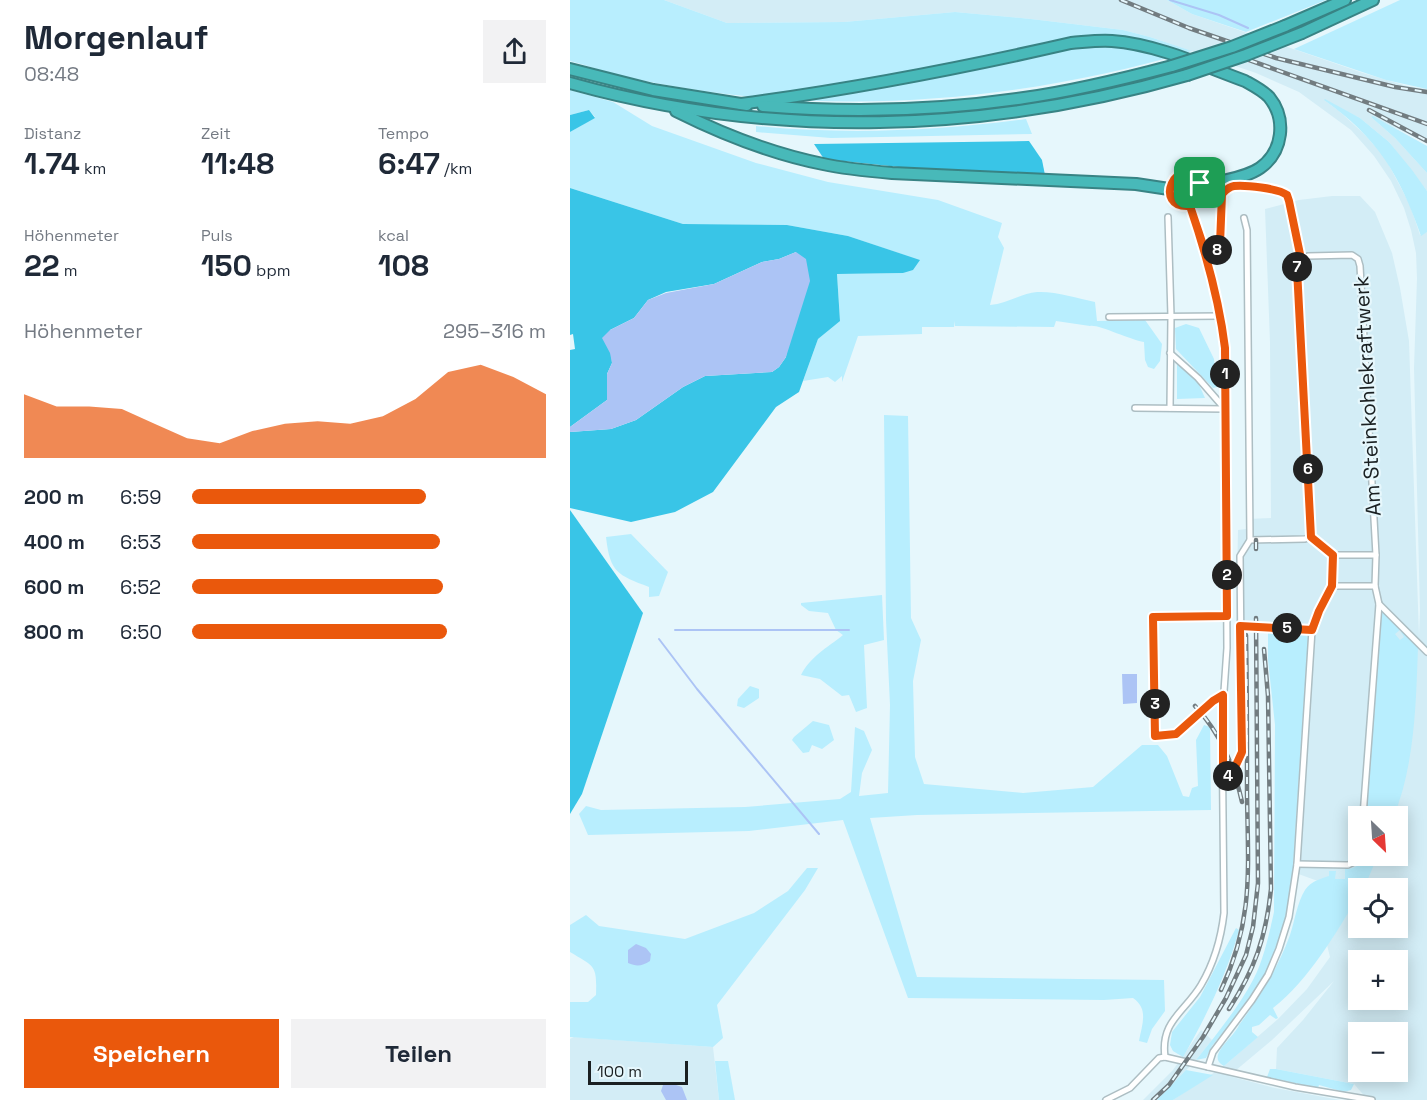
<!DOCTYPE html>
<html lang="de">
<meta charset="utf-8">
<style>
body{margin:0;font-family:"Space Grotesk",sans-serif;background:#f2f2f3;color:#1f2937;height:100vh;display:flex;flex-direction:column;font-size:22px;white-space:nowrap}
*{box-sizing:border-box;margin:0}
p{font-size:20px;color:#747a83}
.icon{flex:none;width:33px;height:33px;fill:none;stroke:currentColor;stroke-width:2;stroke-linecap:round;stroke-linejoin:round}
.map{position:relative;flex:1;overflow:hidden}
.panel{display:flex;flex-direction:column;background:#fff;width:570px}
.panel>*{flex:none}
.needle{width:39px;rotate:155deg}
.fabs{position:absolute;left:778px;top:806px;display:grid;gap:12px}
.fabs a{display:grid;place-items:center;width:60px;height:60px;border-radius:0px;background:#fff;box-shadow:0 3px 15px #0003;font-size:30px}
.scale{position:absolute;left:18px;bottom:15px;width:100px;box-sizing:border-box;padding-left:6px;border:3px solid #1a2022;border-top:0;font-size:16px;line-height:21px;white-space:nowrap;color:#1a2022;-webkit-text-stroke:4px #e6f7fc;paint-order:stroke}
.pin{position:absolute;display:grid;place-items:center;width:51px;height:51px;color:#fff;margin:-26px;border-radius:12px;box-shadow:0 3px 9px #0006}
.km{position:absolute;width:30px;height:30px;margin:-15px;border-radius:50%;background:#222;color:#fff;font-size:16px;line-height:30px;text-align:center}
.round{display:grid;place-items:center;flex:none;width:63px;height:63px;border-radius:0px;background:#f2f2f3}
.summary{display:flex;align-items:center;justify-content:space-between;height:102px;padding:0 24px}
h1{font-size:33px;font-weight:700;line-height:45px}
.metrics{display:grid;grid-template-columns:repeat(3,1fr);gap:9px;height:102px;padding:6px 24px}
.metrics div{display:grid;align-content:center}
.metrics b{font-size:30px;font-weight:700}
.metrics small{font-size:16px;font-weight:400}
.metrics p{font-size:16px}
.chart{height:168px;padding:12px 24px}
.chart p{display:flex;justify-content:space-between}
.chart svg{width:100%;height:108px;margin-top:6px;fill:#ea580c;opacity:.7}
.primary-button{display:flex;gap:12px;margin-top:auto;padding:12px 24px}
.primary-button a{flex:1;height:69px;border-radius:0px;background:#ea580c;color:#fff;font-size:24px;font-weight:700;line-height:69px;text-align:center}
.primary-button a+a{background:#f2f2f3;color:#1f2937}
ul{padding:0 24px;list-style:none;font-size:20px}
li{display:grid;grid-template-columns:96px 72px 1fr;align-items:center;height:45px}
li i{height:15px;border-radius:8px;background:#ea580c}
main{display:flex;flex:1;min-height:0}
.map>svg:first-child{display:block}
.built{fill:#d3edf6;fill-rule:evenodd}
.green{fill:#b8eefe}
.forest{fill:#39c5e7}
.water{fill:#acc4f5}
.lines{fill:none;stroke-linecap:round;stroke-linejoin:round}
.stream{stroke:#acc4f5;stroke-width:2}
.minor-casing{stroke:#adbec3;stroke-width:8}
.motorway-casing{stroke:#388384;stroke-width:14}
.minor{stroke:#fff;stroke-width:5}
.motorway{stroke:#48b9b9;stroke-width:10}
.rail-casing{stroke:#727c80;stroke-width:4.5}
.rail{stroke:#e6f7fc;stroke-width:2;stroke-dasharray:7;stroke-linecap:butt}
.motorway-bridge-casing{stroke:#388384;stroke-width:14;stroke-linecap:butt}
.motorway-bridge{stroke:#48b9b9;stroke-width:10}
.route-casing{stroke:#fff;stroke-width:12}
.route{stroke:#ea580c;stroke-width:8}
.labels{text-anchor:middle;dominant-baseline:central;stroke-width:4.5;stroke-linejoin:round;paint-order:stroke}
.street-label{font-size:21px;fill:#1a2022;stroke:#e6f7fc}
</style>
<main>
<section class="panel">
<div class="summary"><div><h1>Morgenlauf</h1><p>08:48</p></div><a class="round"><svg class="icon" aria-label="share" viewBox="0 0 24 24"><path d="M12 15V3M7 8l5-5 5 5M5 13v7h14v-7"/></svg></a></div>
<div class="metrics">
<div><p>Distanz</p><b>1.74<small> km</small></b></div>
<div><p>Zeit</p><b>11:48</b></div>
<div><p>Tempo</p><b>6:47<small> /km</small></b></div>
</div>
<div class="metrics">
<div><p>Höhenmeter</p><b>22<small> m</small></b></div>
<div><p>Puls</p><b>150<small> bpm</small></b></div>
<div><p>kcal</p><b>108</b></div>
</div>
<div class="chart"><p><span>Höhenmeter</span>295–316 m</p>
<svg viewBox="0 0 160 44" preserveAspectRatio="none"><path d="M0 44V18L10 23L20 23L30 24L40 30L50 36L60 38L70 33L80 30L90 29L100 30L110 27L120 20L130 9L140 6L150 11L160 18V44z"/></svg>
</div>
<ul>
<li><b>200 m</b>6:59<i style="width:66%"></i></li>
<li><b>400 m</b>6:53<i style="width:70%"></i></li>
<li><b>600 m</b>6:52<i style="width:71%"></i></li>
<li><b>800 m</b>6:50<i style="width:72%"></i></li>
</ul>
<div class="primary-button"><a>Speichern</a><a>Teilen</a></div>
</section>
<div class="map">
<svg width="857" height="1100" viewBox="0 0 857 1100">
<rect width="100%" height="100%" fill="#e6f7fc"/>
<g class="built">
<path d="M94,0h503l25,14 171,59 44,13 20,3v54l-54,-26h-2l24,21 32,35v18l-38,-49 -29,-24 -36,-18 15,11 25,23 20,22 26,49 10,30 7,-3v868h-59l-14,-16 -78,-15 1,-21 26,-28 31,-39 -62,59 -43,36 46,12 65,12h-167l51,-34 54,-47 29,-30 23,-32 -3,-12 32,-49v31h39v-39h-34l1,-2 -50,-6 -22,-8 15,-234 -3,-4 -69,-3 2,-101 8,-1 1,-10 24,-1 -1,-176 -5,-133 34,-9 33,-4h28l15,16 17,41 8,35 9,53 10,295 1,-25 -6,-243 3,-90 -1,-25 -5,-23 -7,-22 -13,-27 -17,-25 -23,-26 -52,-38 -43,-19 -106,-36 -27,-7 -92,-11 -76,-7 -111,10 -117,1zM789,816h39v39h-39zM789,960h39v39h-39zM789,1032h39v39h-39z"/>
<path d="M631,1030l11,10 -16,20 -39,40h-14l30,-30z"/>
<path d="M4,1037l139,10 6,53h-149v-61z"/>
</g>
<g class="green">
<path d="M0,0h94l63,23 117,-1 111,-10 76,7 92,11 27,7 42,14c-183,54 -379,68 -565,26 -19,-4 -38,-11 -57,-16z"/>
<path d="M597,0h159l-80,32 -54,-18z"/>
<path d="M830,0h27v89l-41,-9 -92,-31z"/>
<path d="M0,90l43,12 39,24 104,37 72,19 110,18 64,23 -4,14 6,11 -14,57c17,-1 32,-12 47,-13 18,-1 40,6 58,10l2,19 48,-1 17,24 -2,17 -6,8 -6,-2 -3,-7 -1,-18c-14,-2 -46,-18 -54,-16l-34,-5 -2,6 -99,-1v-5l-1,6h-32v7l-64,2 -16,46v-6l-7,6 -7,-5 -25,4 15,-42 22,-19 -3,-46 66,-1 16,-13 -71,-24 -61,-11 -104,-1 -113,-36v-56l25,-15 -6,-7 -19,5z"/>
<path d="M755,99l35,19 29,24 23,28 15,21v41l-6,4c-21,-61 -44,-99 -97,-136z"/>
<path d="M803,116l54,30v27l-32,-35 -24,-21z"/>
<path d="M456,119l6,15 -201,4 -75,-6v-6c90,9 181,5 270,-7z"/>
<path d="M616,324l13,4 15,31 3,28 -4,1 -37,-39 -1,-21z"/>
<path d="M607,364l19,14 9,20 -28,1z"/>
<path d="M314,415l24,1 3,202 10,22 -8,41 2,76 9,27 99,9 70,-6 49,-42h16l9,11 16,40 6,1 3,-9 6,-2 -2,-46 8,-15 6,2 1,83 -294,5 -47,3 47,159 247,3 1,31 -13,18 -5,14 -8,-2c3,-17 10,-32 -6,-43l-29,2 -196,-2 -65,-178 -94,11 -161,4 -9,-21 7,-8 15,4 144,-3 95,-8 11,-7 4,-65 9,4 8,19 -10,23 -3,23 29,-3 2,-88 -4,-85z"/>
<path d="M61,534l37,38 -9,24 -10,1v-10c-31,-12 -39,-14 -43,-50z"/>
<path d="M312,595l2,45 -20,5 3,63 -11,4 -7,-17 -7,1 -22,-17 -19,-4c10,-19 26,-27 42,-40l-7,-5 -8,-17 -19,-2 -8,-6v-2z"/>
<path d="M813,612h3l15,17 -6,5 5,6 4,-3 -3,-5 1,-1 16,16c-2,56 -3,116 -24,169h-28l14,-202z"/>
<path d="M698,632l37,2 3,4 -16,245 -8,43 -8,25 -14,29 -13,21 -37,45 -6,12 -10,2c20,-25 42,-52 57,-80 11,-21 16,-46 21,-68l1,-187 -7,-65z"/>
<path d="M180,686l9,3v9l-15,10 -7,-2 1,-7z"/>
<path d="M243,721l16,4 5,15 -12,9 -10,-4 -3,7 -6,1 -11,-13 2,-3z"/>
<path d="M793,855h15l-13,31 -6,2v8c-25,39 -49,83 -86,112l5,10 -2,1 -6,-4 -11,10 -7,2v5l6,5 -34,29c-19,-10 10,-28 15,-41 21,-28 39,-57 51,-90 5,-15 7,-32 15,-45 6,-9 15,-11 24,-14v-5h7l-1,8h10v-10c10,0 16,-4 18,-14z"/>
<path d="M237,868h11l-13,22 -88,115 6,33 -10,9 -143,-10v-35h18l8,-7c1,-30 -1,-28 -26,-43v-27l16,-10 13,11 86,13 69,-26 34,-22z"/>
<path d="M666,928l3,2c-12,44 -33,87 -56,127l-10,-6 -3,-6 2,-13 28,-35z"/>
<path d="M145,1061h13l7,39h-16z"/>
<path d="M700,1069h6l78,15 -3,6 -7,2 -25,-7 -1,3 -51,-11z"/>
<path d="M616,1070l27,5 -40,25h-16z"/>
</g>
<g class="forest">
<path d="M19,110l6,8 -25,14v-17z"/>
<path d="M459,141l13,19 3,15 -146,-8 -75,-8 -10,-15z"/>
<path d="M0,188l113,36 104,1 61,11 72,24 -7,10 -10,3 -66,1 3,47 -22,18 -19,53 -23,15 -63,85 -38,20 -44,10 -61,-14v-76l41,-3 25,-9 47,-33 22,-11 67,-4 7,-5 7,-10 10,-105 -17,7 -17,3 -48,22 -48,8 -18,8 -14,18 -24,12 2,33 -5,11v26l-37,27v-77l5,-1 -2,-15 -3,1z"/>
<path d="M0,510l73,103 -61,181 -12,20z"/>
</g>
<g class="water">
<path d="M226,252l10,7 4,22 -24,76 -7,10 -7,5 -67,4 -22,11 -47,33 -25,9 -41,3v-5l37,-27v-26l5,-11 -2,-10 -8,-15 8,-8 24,-12 14,-18 18,-7 48,-9 48,-22 17,-3z"/>
<path d="M552,674h15v29l-14,1z"/>
<path d="M66,944l10,4 5,6 -1,7c-8,5 -13,6 -22,2v-13z"/>
<path d="M100,1083l12,4 5,13h-21l-5,-9 2,-6z"/>
</g>
<g class="lines">
<g class="stream">
<path d="M600,0l49,15 29,13"/>
<path d="M105,630h174"/>
<path d="M89,639l38,50 122,145"/>
</g>
<defs>
<g id="minor">
<circle cx="616" cy="190" r="16"/>
<path d="M598,217l3,99 -1,92"/>
<path d="M636,254l11,-3 3,-7 2,-50c3,-3 6,-7 12,-8 11,-1 44,2 53,9l14,64 -4,10 14,268 22,18"/>
<path d="M731,259l7,-3 44,-1 6,4 2,7 16,289 -1,31 4,18 48,48"/>
<path d="M539,317l112,-1"/>
<path d="M600,353l28,25 27,31"/>
<path d="M565,408l90,1"/>
<path d="M680,540l55,-1 6,-2"/>
<path d="M805,586h-43l1,-31h43"/>
<path d="M670,626l72,4"/>
<path d="M653,695l-10,6 -37,33 -21,2 -2,-119 74,-1"/>
<path d="M653,777l8,-1 11,-24 -2,-196 10,-16 -3,-310 -3,-12"/>
<path d="M793,816l16,-212"/>
<path d="M727,864l51,1 10,-5 2,-5"/>
<path d="M595,1057c-5,-36 20,-45 36,-72 13,-22 20,-46 23,-72l-2,-193 5,-72 -2,-300c-6,-49 -19,-96 -35,-142"/>
<path d="M638,1067l5,-15 39,-52 16,-25 11,-26 10,-32 8,-53 15,-234 7,-19 13,-25"/>
<path d="M536,1100l24,-12 29,-30 6,-1 130,30 77,13"/>
</g>
<g id="motorway">
<path d="M715,26l60,-26"/>
<path d="M732,33l71,-33"/>
<path d="M0,69l83,21 94,15"/>
<path d="M0,83c203,57 416,50 617,-8"/>
<path d="M171,104c111,-15 221,-36 330,-61 14,-1 27,-3 41,-2 44,3 92,25 133,40 9,5 17,9 24,16 18,22 14,55 -9,71 -16,11 -40,12 -58,19"/>
<path d="M193,106c87,7 174,5 261,-8 50,-7 99,-19 148,-32"/>
<path d="M106,111c46,23 97,43 147,53 23,5 46,7 69,9l244,11 33,5"/>
</g>
</defs>
<use href="#minor" class="minor-casing"/>
<use href="#motorway" class="motorway-casing"/>
<use href="#minor" class="minor"/>
<use href="#motorway" class="motorway"/>
<defs>
<g id="rail">
<path d="M551,0l68,28 87,30 119,29 32,5"/>
<path d="M654,51l203,73"/>
<path d="M799,110l58,31"/>
<path d="M686,549v-9"/>
<path d="M625,706c26,28 39,60 47,96"/>
<path d="M651,990c33,-70 27,-121 26,-196 0,-53 0,-106 -1,-159"/>
<path d="M659,1009c26,-40 37,-72 42,-120l-3,-193 -4,-47"/>
<path d="M583,1100l16,-15 34,-48 23,-39 20,-43 7,-28 5,-44 -2,-265"/>
</g>
</defs>
<use href="#rail" class="rail-casing"/>
<use href="#rail" class="rail"/>
<defs>
<g id="motorway-bridge">
<path d="M602,66l60,-19 53,-21"/>
<path d="M617,75l59,-20 56,-22"/>
</g>
</defs>
<use href="#motorway-bridge" class="motorway-bridge-casing"/>
<use href="#motorway-bridge" class="motorway-bridge"/>
</g>
<g class="lines">
<defs>
<path id="route" d="M630,183l1,14 -11,9c16,47 29,93 35,142l2,268 -74,1 2,119 21,-2 37,-33 10,-6v82l8,-1 11,-24 -2,-126 72,4 7,-19 13,-25 1,-31 -22,-18 -14,-268 4,-10 -12,-58 -2,-6c-9,-7 -42,-10 -53,-9 -6,1 -9,5 -12,8l-2,50 -3,7 -11,3 -16,-48c-39,3 -13,-55 10,-23"/>
</defs>
<use href="#route" class="route-casing"/>
<use href="#route" class="route"/>
</g>
<g class="labels">
<g class="street-label">
<text transform="translate(797 396) rotate(-93)">Am Steinkohlekraftwerk</text>
</g>
</g>
</svg>
<div class="fabs">
<a><svg class="needle" viewBox="-14 -14 28 28"><path d="M0-13l5 13h-10z" fill="#e53935"/><path d="M0 13l5-13h-10z" fill="#747a83"/></svg></a>
<a><svg class="icon" aria-label="locate" viewBox="0 0 24 24"><circle cx="12" cy="12" r="6"/><path d="M12 2v4M12 18v4M2 12h4M18 12h4"/></svg></a>
<a>+</a>
<a>−</a>
</div>
<div class="scale">100 m</div>
<div class="pin" style="left:630px;top:183px;background:#1e9e55"><svg class="icon" aria-label="arrive" viewBox="0 0 24 24"><path d="M6 21V4h12l-3 4 3 4H6"/></svg></div>
<b class="km" style="left:655px;top:374px">1</b>
<b class="km" style="left:657px;top:575px">2</b>
<b class="km" style="left:585px;top:704px">3</b>
<b class="km" style="left:658px;top:776px">4</b>
<b class="km" style="left:717px;top:628px">5</b>
<b class="km" style="left:738px;top:469px">6</b>
<b class="km" style="left:727px;top:267px">7</b>
<b class="km" style="left:647px;top:250px">8</b>
</div>
</main>
